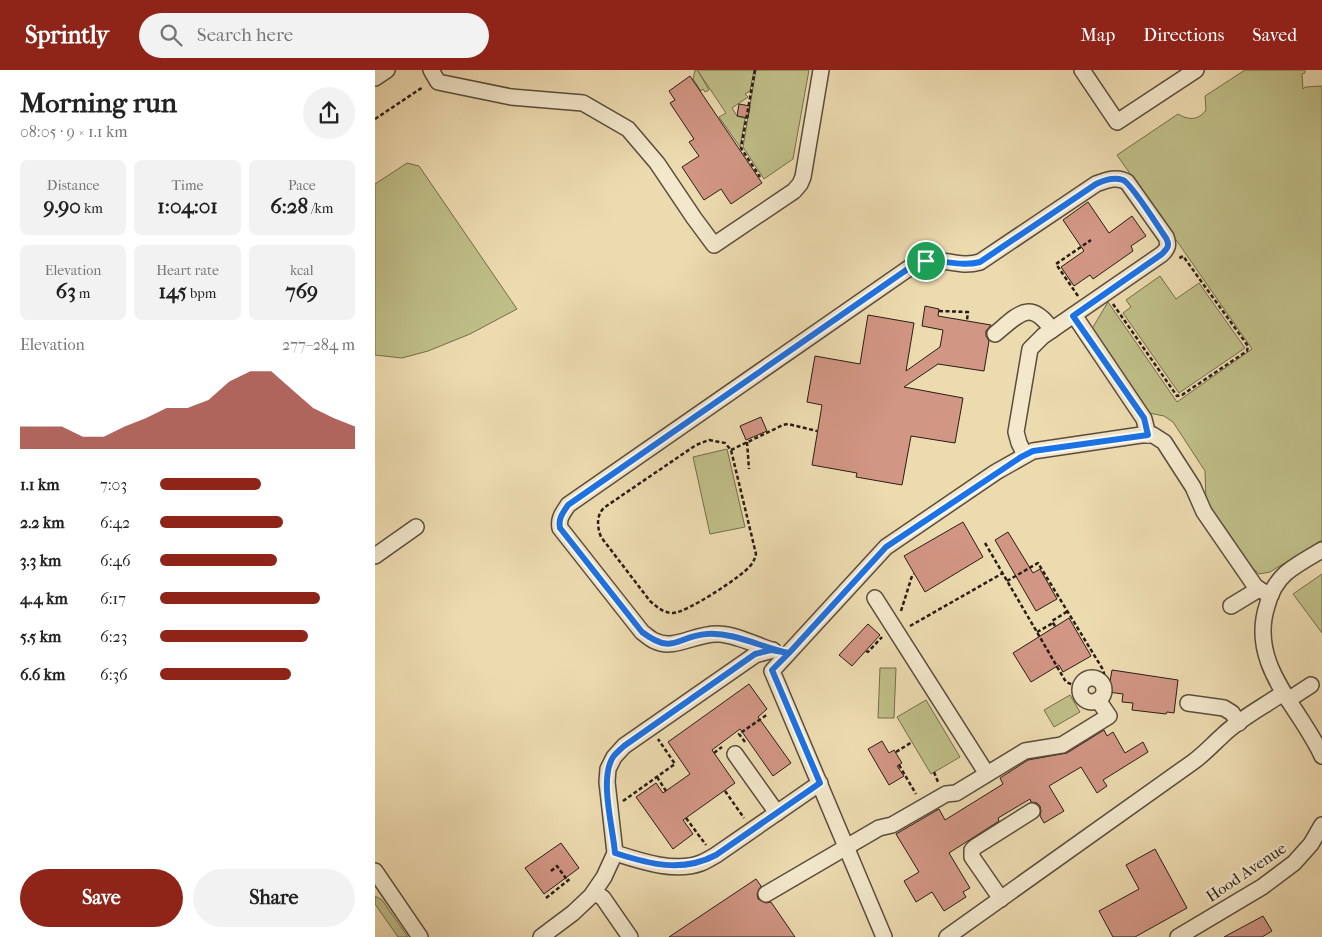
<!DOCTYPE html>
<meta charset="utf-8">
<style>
body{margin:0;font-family:"IM FELL French Canon",serif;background:#f2f2f2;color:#222;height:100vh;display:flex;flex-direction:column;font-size:19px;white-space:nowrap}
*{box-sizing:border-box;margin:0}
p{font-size:16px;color:#767676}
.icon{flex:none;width:28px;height:28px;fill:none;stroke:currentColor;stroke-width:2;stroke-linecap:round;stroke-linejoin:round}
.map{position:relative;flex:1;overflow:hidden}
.drawer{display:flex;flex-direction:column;background:#fff;width:375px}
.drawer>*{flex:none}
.pin{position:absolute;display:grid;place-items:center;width:42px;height:42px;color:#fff;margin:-21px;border:2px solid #fff;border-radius:50%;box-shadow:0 1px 5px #0007}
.round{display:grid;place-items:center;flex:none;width:52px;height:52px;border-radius:26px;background:#f2f2f2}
.head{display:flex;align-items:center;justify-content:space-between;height:85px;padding:0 20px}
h1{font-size:28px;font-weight:800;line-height:38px}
.stats{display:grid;grid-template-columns:repeat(3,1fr);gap:8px;height:85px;padding:5px 20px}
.stats div{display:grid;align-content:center;border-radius:8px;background:#f2f2f2;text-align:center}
.stats b{font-size:21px;font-weight:800}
.stats small{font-size:14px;font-weight:400}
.stats p{font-size:14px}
.chart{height:140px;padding:10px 20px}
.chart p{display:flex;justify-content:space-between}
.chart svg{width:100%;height:90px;margin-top:5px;fill:#8f2418;opacity:.7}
.action{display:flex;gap:10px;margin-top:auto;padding:10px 20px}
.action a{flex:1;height:58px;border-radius:30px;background:#8f2418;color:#fff;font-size:20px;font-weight:800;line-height:58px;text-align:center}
.action a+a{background:#f2f2f2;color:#222}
ul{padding:0 20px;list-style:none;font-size:16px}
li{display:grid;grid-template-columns:80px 60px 1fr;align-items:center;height:38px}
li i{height:12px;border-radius:6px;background:#8f2418}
header{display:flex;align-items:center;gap:30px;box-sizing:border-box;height:70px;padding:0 25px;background:#8f2418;color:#fff}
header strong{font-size:24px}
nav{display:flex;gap:28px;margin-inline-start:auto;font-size:18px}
.search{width:350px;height:45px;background:#f2f2f2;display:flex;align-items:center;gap:12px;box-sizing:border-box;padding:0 18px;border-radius:28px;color:#767676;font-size:19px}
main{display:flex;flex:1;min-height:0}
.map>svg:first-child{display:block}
.green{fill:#bfbe87;stroke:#746d4e}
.building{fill:#d29684;stroke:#291c16}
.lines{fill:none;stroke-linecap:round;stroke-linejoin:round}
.minor-casing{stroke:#5a4c3c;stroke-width:18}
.path{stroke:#291c16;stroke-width:2.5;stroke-dasharray:4 2.5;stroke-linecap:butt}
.minor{stroke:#f3e8cc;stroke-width:15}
.route-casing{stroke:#fff;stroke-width:10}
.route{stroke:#1a73e8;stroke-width:6}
.labels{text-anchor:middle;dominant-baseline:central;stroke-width:4.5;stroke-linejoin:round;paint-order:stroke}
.street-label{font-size:16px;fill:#291c16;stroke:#f3e8cc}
</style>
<header>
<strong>Sprintly</strong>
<div class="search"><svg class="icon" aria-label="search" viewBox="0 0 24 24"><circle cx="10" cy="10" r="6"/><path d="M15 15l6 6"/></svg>Search here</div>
<nav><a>Map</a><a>Directions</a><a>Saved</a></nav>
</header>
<main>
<section class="drawer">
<div class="head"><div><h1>Morning run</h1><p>08:05 · 9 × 1.1 km</p></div><a class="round"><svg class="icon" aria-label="share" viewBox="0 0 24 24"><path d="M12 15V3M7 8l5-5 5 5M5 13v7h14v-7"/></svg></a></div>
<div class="stats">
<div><p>Distance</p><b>9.90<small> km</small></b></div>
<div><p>Time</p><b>1:04:01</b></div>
<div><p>Pace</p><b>6:28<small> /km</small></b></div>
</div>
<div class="stats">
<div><p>Elevation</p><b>63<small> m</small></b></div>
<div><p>Heart rate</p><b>145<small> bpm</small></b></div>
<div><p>kcal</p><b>769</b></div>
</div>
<div class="chart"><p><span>Elevation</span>277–284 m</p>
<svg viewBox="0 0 160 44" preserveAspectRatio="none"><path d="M0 44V33L10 33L20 33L30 38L40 38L50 33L60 29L70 24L80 24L90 20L100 11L110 6L120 6L130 15L140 24L150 29L160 33V44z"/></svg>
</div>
<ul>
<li><b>1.1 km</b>7:03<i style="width:52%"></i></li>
<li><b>2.2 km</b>6:42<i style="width:63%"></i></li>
<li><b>3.3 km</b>6:46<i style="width:60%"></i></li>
<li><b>4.4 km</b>6:17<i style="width:82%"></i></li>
<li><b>5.5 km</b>6:23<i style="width:76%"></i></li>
<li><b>6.6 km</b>6:36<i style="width:67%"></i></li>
</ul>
<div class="action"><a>Save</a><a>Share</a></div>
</section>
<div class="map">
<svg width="947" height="867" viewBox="0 0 947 867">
<rect width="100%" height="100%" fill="#eddbb0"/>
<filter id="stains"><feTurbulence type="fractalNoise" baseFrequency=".004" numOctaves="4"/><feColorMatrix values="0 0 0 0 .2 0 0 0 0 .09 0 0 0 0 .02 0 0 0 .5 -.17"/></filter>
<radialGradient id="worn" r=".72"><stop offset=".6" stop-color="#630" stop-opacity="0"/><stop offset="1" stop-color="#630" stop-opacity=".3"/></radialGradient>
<g class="green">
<path d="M320,0h59l-4,21 -5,3 3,3 -16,11 5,8 8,2 -5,29 -21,-30 7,-4 -28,-42 11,19 -4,2 -2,-3 -2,2 -8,-12z"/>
<path d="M381,0h53l-16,89 -29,20 -21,-32z"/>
<path d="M870,0h60v3l-3,1 1,15 2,-2 17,-1v454l-52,32 -11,2 -10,-9 -43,-63 -1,-31 -32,-49 -9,-6 -15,-3 -59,-81 18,-30 69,100 75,-53 -135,-194 61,-41c10,6 20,7 28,-4l-1,-14z"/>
<path d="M32,93l12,3 98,143 -47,25 -42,17 -26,7 -27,-3v-171z"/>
<path d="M785,206l16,23 23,-16 46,65 -66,45 -56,-80 8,-6 -5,-7z"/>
<path d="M352,379l18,78 -35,7 -17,-77z"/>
<path d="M947,504v59l-29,-39z"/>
<path d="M505,598h16l-2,50h-16z"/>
<path d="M695,625l10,17 -26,15 -10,-17z"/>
<path d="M551,630l34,57 -29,17 -34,-57z"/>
<path d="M0,826l7,4 26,37h-10l-23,-33z"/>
</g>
<g class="building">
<path d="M315,6l72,107 -31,21 -10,-15 -17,11 -22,-33 17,-11 -10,-14 5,-3 -24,-36 5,-3 -6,-9z"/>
<path d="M364,34l11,2 -2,12 -11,-2z"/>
<path d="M713,132l21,31 23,-17 14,20 -15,10 2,5 -40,28 -3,-4 -16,11 -13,-19 23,-16 -21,-31z"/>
<path d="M550,236l14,3 -1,7 53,9 -5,6v5l3,5 -5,30 -46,-7 -34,23 59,11 -8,45 -44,-7 -9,49 -46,-8 1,-4 -45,-8 10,-60 -15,-3 8,-46 45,8 8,-49 46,8 -8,48 34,-24 3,-17 -21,-4z"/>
<path d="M386,347l6,14 -21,9 -6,-14z"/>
<path d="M588,452l20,35 -58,35 -21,-36z"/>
<path d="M633,462l25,41 7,-4 17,30 -21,12 -41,-71z"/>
<path d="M694,548l22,38 -28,16 -4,-7 -28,17 -18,-29z"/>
<path d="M493,554l12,11 -28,31 -13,-11z"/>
<path d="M737,600l66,10 -4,33 -7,-1 -1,2 -34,-4 1,-7 -11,-1 1,-8 -15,-2z"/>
<path d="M374,614l18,25 -9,8 33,46 -18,13 -33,-47 -28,21 23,33 -52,37 10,14 -20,15 -37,-52 20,-14 7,10 27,-19 -22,-32z"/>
<path d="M729,660l3,6 6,-4 12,21 18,-11 5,10 -45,28 4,6 -10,7 -16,-26 -32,19 15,25 -20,12 -4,-7 1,-5 -1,-5 -3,-3 -6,-1 -1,-3 -32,19 1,3 -50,32 21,35 -7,4 3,5 -22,14 -12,-19 -16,10 -12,-21 15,-9 -23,-38 43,-25 6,11 58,-36 -3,-6 28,-18 39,-7z"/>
<path d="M507,671l7,12 5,-3 8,13 -5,3 7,10 -15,9 -21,-36z"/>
<path d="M186,773l18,25 -35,26 -19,-26z"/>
<path d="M780,779l32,59 -52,29h-22l-14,-26 40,-22 -13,-24z"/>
<path d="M381,809l5,7 -4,8 1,5 8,4 5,-1 24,35h-126z"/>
<path d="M888,846l9,15 -10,6h-38z"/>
</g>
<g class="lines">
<defs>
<g id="minor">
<path d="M56,0l7,12 73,15 72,6 45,26 29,34 37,55 20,27 80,-54 6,-7 3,-7 18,-107"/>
<path d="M707,0l35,52 79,-52"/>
<path d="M0,8l12,-8"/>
<path d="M699,245l70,104 4,16"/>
<path d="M620,264c23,-19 35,-36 57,-4"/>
<path d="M947,480c-12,7 -25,14 -36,23 -9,8 -16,21 -19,33 -19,59 33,101 55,150"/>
<path d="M0,486l41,-29"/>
<path d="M500,528l112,176"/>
<path d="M856,536l28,-17"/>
<path d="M396,580c-17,-6 -35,-15 -52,-16 -22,-2 -44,17 -64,7 -5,-2 -9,-6 -13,-9l-82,-104c-2,-10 3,-15 8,-23l344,-239c5,-2 10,-5 15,-5 19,-3 32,7 53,1l116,-78c11,-4 21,-8 31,-2l39,55c3,8 2,11 -4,17l-119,82 -13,13 -14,83 3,11 6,12"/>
<circle cx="717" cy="620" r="12"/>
<path d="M913,630l23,-15"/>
<path d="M813,633l36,5 8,5 7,10"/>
<path d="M360,684l42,59"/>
<path d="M240,783c25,8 60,20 86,10 5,-2 10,-5 15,-8l104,-72"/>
<path d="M0,801l45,66"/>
<path d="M219,822l9,6 27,39"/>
<path d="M391,824l113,-66 13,-3 54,-31 10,-1 69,-42 37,-6 47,-29 -11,-16"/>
<path d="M626,829l-29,-42v-7l3,-3 57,-36"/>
<path d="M166,867l32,-24 18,-17 13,-19 11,-24 -8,-71 1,-13 6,-12 10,-11 131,-91 18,-5"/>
<path d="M509,867l-112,-266 114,-124 110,-75 37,-21 108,-16h12l11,7 29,45 11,25 51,74 5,4 11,5"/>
<path d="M572,867l246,-175c11,-8 19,-17 29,-26 17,-17 41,-29 61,-43"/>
<path d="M803,867l84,-50 32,-24 17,-19 11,-19"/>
</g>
</defs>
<use href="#minor" class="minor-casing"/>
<g class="path">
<path d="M380,0l-14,78 19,29"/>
<path d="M0,49l48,-32"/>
<path d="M703,226l-22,-32 35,-24"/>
<path d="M738,234l64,92 5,-1 65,-44 1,-5 -65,-90 -5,3"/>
<path d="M564,241l29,1 -1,8"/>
<path d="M334,370l16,3 6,7 25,104c-1,4 -2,7 -5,11 -8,11 -65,48 -78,48 -10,0 -16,-6 -23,-12l-49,-64c-4,-10 -5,-23 4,-30l91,-62z"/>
<path d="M372,372l2,27"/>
<path d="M356,380l52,-25 5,-1 29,7"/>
<path d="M610,473l81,139 14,6"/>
<path d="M632,511l31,-18 64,105 2,5 -4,7"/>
<path d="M526,541l11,-35 2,-2"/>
<path d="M535,556l93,-53"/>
<path d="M680,556l-3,-5 16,-10"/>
<path d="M662,562l16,-9"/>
<path d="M491,581l2,1 14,-15"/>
<path d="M370,672l-6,-8 29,-20"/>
<path d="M521,682l16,-10"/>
<path d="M339,683l8,-6"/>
<path d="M524,695l17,29"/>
<path d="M559,702l4,10"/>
<path d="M282,707l9,14"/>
<path d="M350,721l19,27"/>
<path d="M248,731l52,-37 -17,-25"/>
<path d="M311,748l20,27"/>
<path d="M176,801l6,-5 11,15"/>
<path d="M171,828l25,-20"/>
</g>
<use href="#minor" class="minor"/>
</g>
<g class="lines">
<defs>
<path id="route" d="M551,191l-14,5 -344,239c-5,8 -10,13 -8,23l82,104c32,24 34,4 65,2 28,-2 55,14 82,19l-17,17 48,113 -104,72c-34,18 -67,9 -101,-2 -2,-26 -16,-74 -2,-96 3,-4 8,-8 11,-11l131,-92 16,-4 18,3 97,-106 135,-90 12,-6 115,-16 -4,-17 -71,-102 89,-62c6,-6 8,-9 4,-16 -7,-10 -35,-55 -43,-58 -9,-3 -19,0 -27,4l-116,78c-19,5 -35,-2 -54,-1"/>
</defs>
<use href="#route" class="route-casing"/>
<use href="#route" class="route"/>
</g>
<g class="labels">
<g class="street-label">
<text transform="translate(871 802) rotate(-34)">Hood Avenue</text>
</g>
</g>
<rect width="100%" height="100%" filter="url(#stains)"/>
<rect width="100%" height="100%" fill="url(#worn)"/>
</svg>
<div class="pin" style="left:551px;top:191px;background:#1e9e55"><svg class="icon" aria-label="arrive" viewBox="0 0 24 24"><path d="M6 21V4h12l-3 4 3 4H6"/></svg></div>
</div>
</main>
